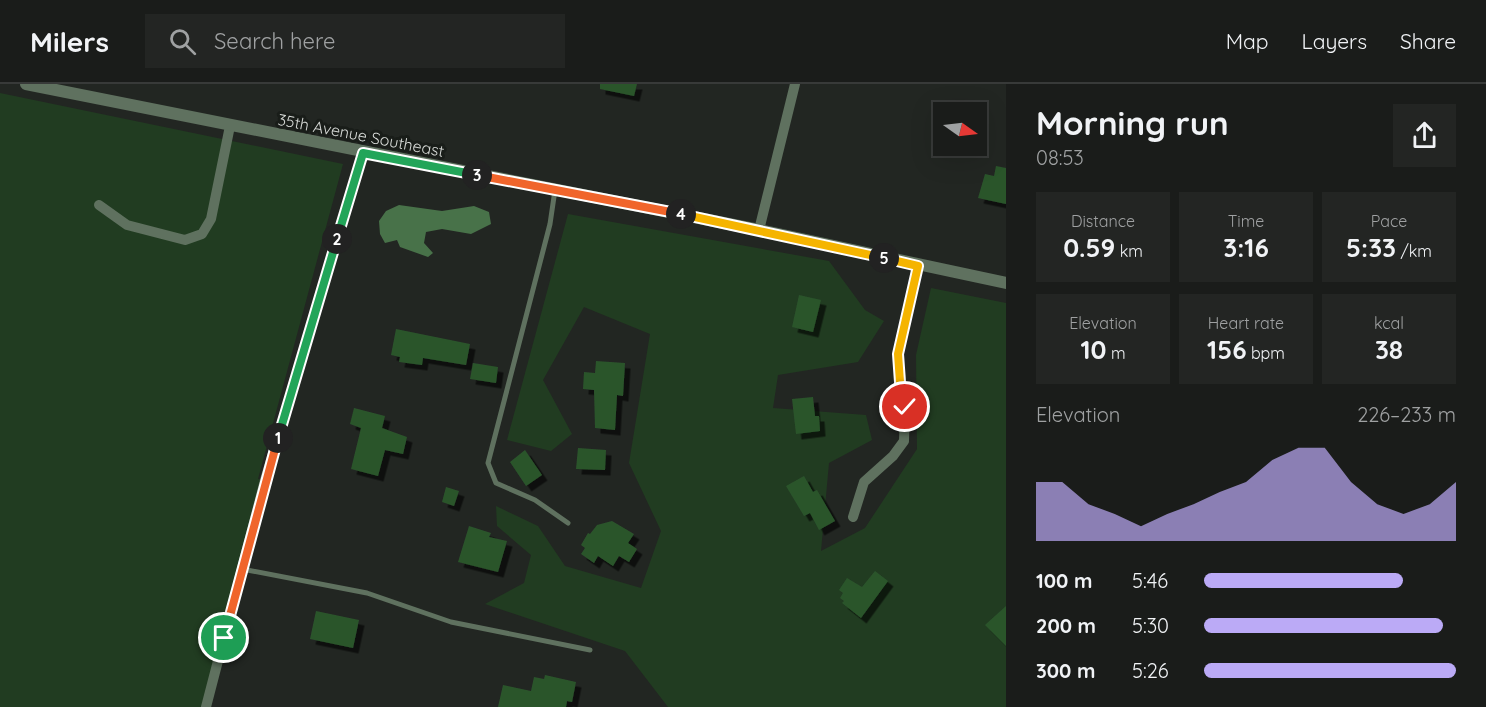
<!DOCTYPE html>
<meta charset="utf-8">
<style>
body{margin:0;font-family:Quicksand,sans-serif;background:#232523;color:#f1f3f6;height:100vh;display:flex;flex-direction:column;font-size:22px;white-space:nowrap}
*{box-sizing:border-box;margin:0}
p{font-size:20px;color:#9fa1a2}
.icon{flex:none;width:33px;height:33px;fill:none;stroke:currentColor;stroke-width:2;stroke-linecap:round;stroke-linejoin:round}
.map{position:relative;flex:1;overflow:hidden}
.sheet{display:flex;flex-direction:column;background:#1a1c1a;width:480px}
.sheet>*{flex:none}
.needle{width:39px;rotate:104deg}
.fabs{position:absolute;left:933px;top:18px;display:grid;gap:12px}
.fabs a{display:grid;place-items:center;width:54px;height:54px;border-radius:0px;background:#1a1c1a;box-shadow:0 6px 24px #0002,0 0 0 2px #383a39;font-size:30px}
.pin{position:absolute;display:grid;place-items:center;width:51px;height:51px;color:#fff;margin:-26px;border:3px solid #fff;border-radius:50%;box-shadow:0 2px 6px #0007}
.km{position:absolute;width:30px;height:30px;margin:-15px;border-radius:50%;background:#222;color:#fff;font-size:16px;line-height:30px;text-align:center}
.round{display:grid;place-items:center;flex:none;width:63px;height:63px;border-radius:0px;background:#232523}
.summary{display:flex;align-items:center;justify-content:space-between;height:102px;padding:0 30px}
h1{font-size:33px;font-weight:700;line-height:45px}
.metrics{display:grid;grid-template-columns:repeat(3,1fr);gap:9px;height:102px;padding:6px 30px}
.metrics div{display:grid;align-content:center;border-radius:0px;background:#232523;text-align:center}
.metrics b{font-size:26px;font-weight:700}
.metrics small{font-size:16px;font-weight:400}
.metrics p{font-size:16px}
.chart{height:168px;padding:12px 30px}
.chart p{display:flex;justify-content:space-between}
.chart svg{width:100%;height:108px;margin-top:6px;fill:#bbaaf6;opacity:.7}
ul{padding:0 30px;list-style:none;font-size:20px}
li{display:grid;grid-template-columns:96px 72px 1fr;align-items:center;height:45px}
li i{height:15px;border-radius:8px;background:#bbaaf6}
header{display:flex;align-items:center;gap:36px;box-sizing:border-box;height:84px;padding:0 30px;background:#1a1c1a;border-bottom:2px solid #383a39}
header strong{font-size:28px}
nav{display:flex;gap:33px;margin-inline-start:auto;font-size:21px}
.search{width:420px;height:54px;background:#232523;display:flex;align-items:center;gap:15px;box-sizing:border-box;padding:0 21px;border-radius:0px;color:#9fa1a2;font-size:22px}
main{display:flex;flex:1;min-height:0}
.map>svg:first-child{display:block}
.green{fill:#213c21}
.water{fill:#487249}
.building{fill:#2b542c;filter:url(#shadow)}
.lines{fill:none;stroke-linecap:round;stroke-linejoin:round}
.service{stroke:#5f715f;stroke-width:5}
.minor{stroke:#5f715f;stroke-width:10}
.tertiary{stroke:#5f715f;stroke-width:12}
.split-1-casing{stroke:#fff;stroke-width:12}
.split-2-casing{stroke:#fff;stroke-width:12}
.split-3-casing{stroke:#fff;stroke-width:12}
.split-4-casing{stroke:#fff;stroke-width:12}
.split-5-casing{stroke:#fff;stroke-width:12}
.split-6-casing{stroke:#fff;stroke-width:12}
.split-1{stroke:#f0652b;stroke-width:8}
.split-2{stroke:#22a559;stroke-width:8}
.split-3{stroke:#22a559;stroke-width:8}
.split-4{stroke:#f0652b;stroke-width:8}
.split-5{stroke:#f5b400;stroke-width:8}
.split-6{stroke:#f5b400;stroke-width:8}
.labels{text-anchor:middle;dominant-baseline:central;stroke-width:6;stroke-linejoin:round;paint-order:stroke}
.street-label{font-size:16px;fill:#d6d9d6;stroke:#191d19}
</style>
<header>
<strong>Milers</strong>
<div class="search"><svg class="icon" aria-label="search" viewBox="0 0 24 24"><circle cx="10" cy="10" r="6"/><path d="M15 15l6 6"/></svg>Search here</div>
<nav><a>Map</a><a>Layers</a><a>Share</a></nav>
</header>
<main>
<div class="map">
<svg width="1006" height="623" viewBox="0 0 1006 623">
<defs>
<filter id="shadow"><feDropShadow dx="5.5" dy="5.5" stdDeviation="0" flood-color="#0009"/></filter>
</defs>
<rect width="100%" height="100%" fill="#222622"/>
<g class="green">
<path d="M0,9l343,71 -85,315 7,1 -59,227h-206z"/>
<path d="M568,130l261,47 36,49 19,11 -26,41 -80,13 -5,33 93,7 6,25 -43,23 -8,88 44,-23 52,-79 -1,-94 15,-67 75,15v404h-338l-43,-56 -140,-47 39,-21 7,-28 -34,-29 -1,-20 42,20 27,40 76,22 20,-57 -32,-68 21,-129 -66,-27 -41,73 29,54 -21,17 -44,-11z"/>
</g>
<path class="water" d="M399,121l43,6 32,-5 15,6 2,12 -20,10 -29,-5 -16,3 -2,11 9,10 -5,4 -28,-10 -3,-7 -12,3 -5,-9 -1,-13 7,-10z"/>
<g class="building">
<path d="M600,0h37l-3,12 -34,-7z"/>
<path d="M996,82l10,2v36l-28,-6 7,-24 9,2z"/>
<path d="M799,211l22,5 -8,32 -21,-5z"/>
<path d="M396,245l74,15 -4,21 -43,-7 -1,7 -23,-3 1,-5 -9,-2z"/>
<path d="M596,277l29,2 -2,33 -6,-1 -2,35 -20,-2 -1,-38 -11,-1 1,-17 11,1z"/>
<path d="M473,279l25,4 -2,16 -26,-4z"/>
<path d="M813,313l2,19h4l1,15 -24,3 -4,-35z"/>
<path d="M354,324l31,8 -3,12 25,9 -4,17 -18,-4 -7,26 -27,-7 10,-41 -11,-4z"/>
<path d="M578,364l28,2 -1,20 -29,-1z"/>
<path d="M525,366l17,25 -16,11 -16,-24z"/>
<path d="M804,392l9,16 4,-2 18,31 -16,9 -9,-17 -6,3 -18,-30z"/>
<path d="M446,403l13,4 -5,15 -12,-4z"/>
<path d="M612,437l22,13 -6,9 9,6 -8,13 -10,-6 -6,10 -15,-10 -4,7 -13,-9 4,-6 -4,-3 7,-12 2,1 7,-9z"/>
<path d="M469,442l22,7 -2,4 18,4 -9,31 -40,-10z"/>
<path d="M875,487l13,10 -27,37 -19,-15 2,-2 -4,-3 3,-5 -4,-3 8,-12 15,9z"/>
<path d="M1006,522v40l-21,-21z"/>
<path d="M316,527l43,9 -6,28 -43,-9z"/>
<path d="M545,591l31,7 -4,20 -5,-1 -1,6h-68l5,-22 28,6 3,-14 10,2z"/>
</g>
<g class="lines">
<g class="service">
<path d="M555,106l-5,34 -62,239 8,20 39,17 33,23"/>
<path d="M242,485l125,24 84,29 139,28"/>
</g>
<g class="minor">
<path d="M99,121l28,20 58,15 17,-6 9,-15 19,-93"/>
<path d="M759,146l36,-146"/>
<path d="M853,433l11,-35 29,-26 11,-15 1,-34 -5,-25 -2,-28 20,-88"/>
<path d="M206,623l59,-227 98,-327"/>
</g>
<path class="tertiary" d="M26,0l733,146 247,53"/>
</g>
<g class="lines">
<defs>
<path id="split-1" d="M224,554l54,-200"/>
<path id="split-2" d="M278,354l59,-199"/>
<path id="split-3" d="M337,155l26,-86 114,22"/>
<path id="split-4" d="M477,91l204,39"/>
<path id="split-5" d="M681,130l203,44"/>
<path id="split-6" d="M884,174l34,8 -20,88 2,28 5,25"/>
</defs>
<use href="#split-1" class="split-1-casing"/>
<use href="#split-2" class="split-2-casing"/>
<use href="#split-3" class="split-3-casing"/>
<use href="#split-4" class="split-4-casing"/>
<use href="#split-5" class="split-5-casing"/>
<use href="#split-6" class="split-6-casing"/>
<use href="#split-1" class="split-1"/>
<use href="#split-2" class="split-2"/>
<use href="#split-3" class="split-3"/>
<use href="#split-4" class="split-4"/>
<use href="#split-5" class="split-5"/>
<use href="#split-6" class="split-6"/>
</g>
<g class="labels">
<g class="street-label">
<text transform="translate(361 51) rotate(11)">35th Avenue Southeast</text>
</g>
</g>
</svg>
<div class="fabs">
<a><svg class="needle" viewBox="-14 -14 28 28"><path d="M0-13l5 13h-10z" fill="#e53935"/><path d="M0 13l5-13h-10z" fill="#9fa1a2"/></svg></a>
</div>
<div class="pin" style="left:224px;top:554px;background:#1e9e55"><svg class="icon" aria-label="arrive" viewBox="0 0 24 24"><path d="M6 21V4h12l-3 4 3 4H6"/></svg></div>
<div class="pin" style="left:905px;top:323px;background:#d93025"><svg class="icon" aria-label="check" viewBox="0 0 24 24"><path d="M5 12l5 5 9-10"/></svg></div>
<b class="km" style="left:278px;top:354px">1</b>
<b class="km" style="left:337px;top:155px">2</b>
<b class="km" style="left:477px;top:91px">3</b>
<b class="km" style="left:681px;top:130px">4</b>
<b class="km" style="left:884px;top:174px">5</b>
</div>
<section class="sheet">
<div class="summary"><div><h1>Morning run</h1><p>08:53</p></div><a class="round"><svg class="icon" aria-label="share" viewBox="0 0 24 24"><path d="M12 15V3M7 8l5-5 5 5M5 13v7h14v-7"/></svg></a></div>
<div class="metrics">
<div><p>Distance</p><b>0.59<small> km</small></b></div>
<div><p>Time</p><b>3:16</b></div>
<div><p>Pace</p><b>5:33<small> /km</small></b></div>
</div>
<div class="metrics">
<div><p>Elevation</p><b>10<small> m</small></b></div>
<div><p>Heart rate</p><b>156<small> bpm</small></b></div>
<div><p>kcal</p><b>38</b></div>
</div>
<div class="chart"><p><span>Elevation</span>226–233 m</p>
<svg viewBox="0 0 160 44" preserveAspectRatio="none"><path d="M0 44V20L10 20L20 29L30 33L40 38L50 33L60 29L70 24L80 20L90 11L100 6L110 6L120 20L130 29L140 33L150 29L160 20V44z"/></svg>
</div>
<ul>
<li><b>100 m</b>5:46<i style="width:79%"></i></li>
<li><b>200 m</b>5:30<i style="width:95%"></i></li>
<li><b>300 m</b>5:26<i style="width:100%"></i></li>
</ul>
</section>
</main>
